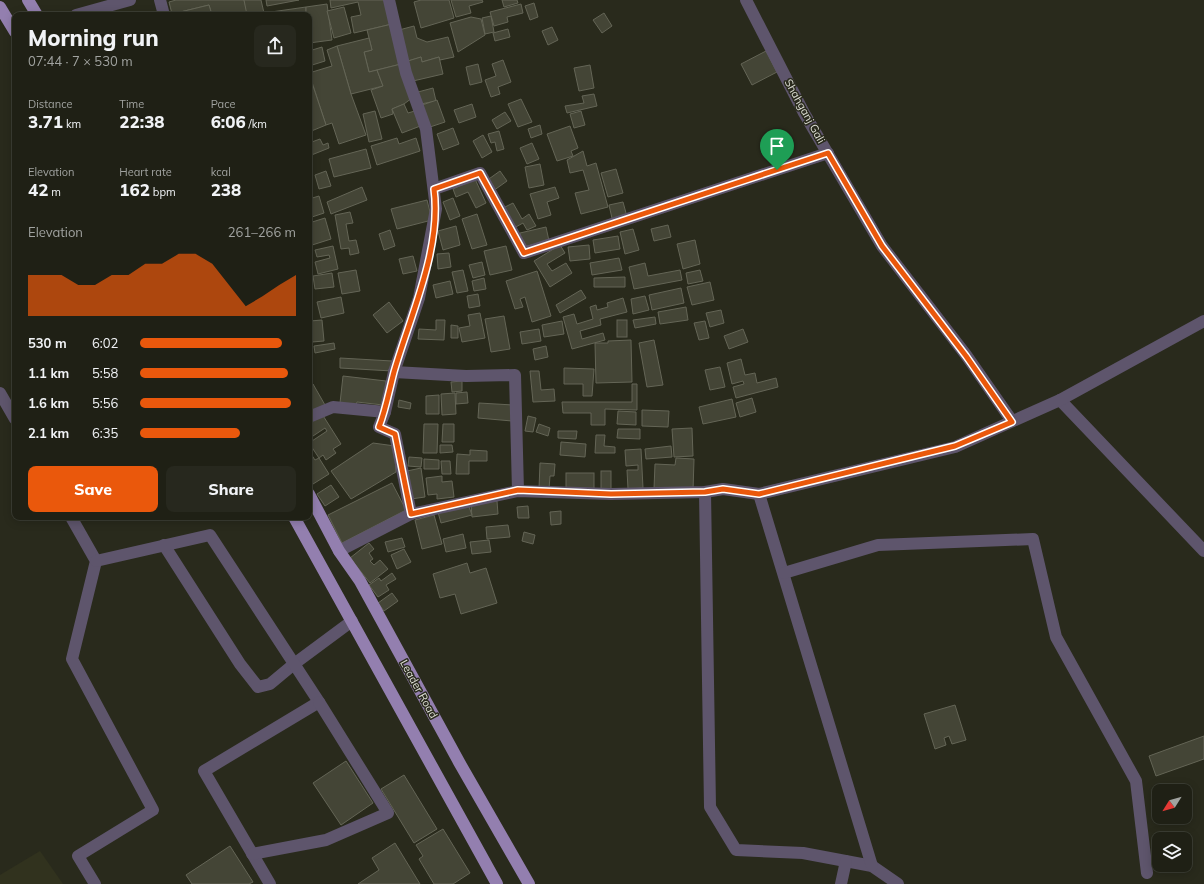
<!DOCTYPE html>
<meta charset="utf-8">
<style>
body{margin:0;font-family:Mulish,sans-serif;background:#27281e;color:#f1f3f6;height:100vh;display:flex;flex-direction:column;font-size:15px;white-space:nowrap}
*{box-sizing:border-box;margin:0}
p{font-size:13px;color:#a1a3a0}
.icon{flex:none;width:22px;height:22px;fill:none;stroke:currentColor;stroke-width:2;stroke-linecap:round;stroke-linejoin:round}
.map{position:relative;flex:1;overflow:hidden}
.side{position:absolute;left:12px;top:12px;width:300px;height:508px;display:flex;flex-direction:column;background:#1f2015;border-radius:8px;box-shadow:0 2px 10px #0003,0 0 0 1px #3c3e34}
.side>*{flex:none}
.needle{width:26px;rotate:233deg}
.tools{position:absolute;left:1152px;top:784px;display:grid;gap:8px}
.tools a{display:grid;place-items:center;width:40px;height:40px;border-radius:8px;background:#1f2015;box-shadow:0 2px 10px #0003,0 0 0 1px #3c3e34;font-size:20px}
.pin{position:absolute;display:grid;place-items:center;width:34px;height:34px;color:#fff;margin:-41px -17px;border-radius:50% 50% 50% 0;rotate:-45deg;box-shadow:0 0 4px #0007}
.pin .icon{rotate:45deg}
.round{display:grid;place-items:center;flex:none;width:42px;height:42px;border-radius:8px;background:#27281e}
.summary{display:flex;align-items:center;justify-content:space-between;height:68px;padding:0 16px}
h1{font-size:22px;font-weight:800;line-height:30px}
.figures{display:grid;grid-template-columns:repeat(3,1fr);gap:6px;height:68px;padding:4px 16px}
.figures div{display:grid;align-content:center}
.figures b{font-size:17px;font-weight:800}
.figures small{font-size:11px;font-weight:400}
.figures p{font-size:11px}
.chart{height:112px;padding:8px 16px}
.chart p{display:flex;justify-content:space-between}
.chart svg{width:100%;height:72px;margin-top:4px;fill:#ea580c;opacity:.7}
.primary-button{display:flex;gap:8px;margin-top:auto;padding:8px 16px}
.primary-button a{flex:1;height:46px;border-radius:8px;background:#ea580c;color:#fff;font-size:16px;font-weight:800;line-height:46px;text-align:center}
.primary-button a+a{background:#27281e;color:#f1f3f6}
ul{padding:0 16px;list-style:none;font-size:13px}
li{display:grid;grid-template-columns:64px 48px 1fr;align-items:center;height:30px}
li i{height:10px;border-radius:5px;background:#ea580c}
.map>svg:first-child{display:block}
.built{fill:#31321e}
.building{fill:#444536;stroke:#646556}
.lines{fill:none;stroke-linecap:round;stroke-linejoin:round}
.minor{stroke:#5e556c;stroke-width:12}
.major{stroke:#937faf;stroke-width:12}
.route-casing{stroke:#fff;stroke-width:8}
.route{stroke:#ea580c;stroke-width:5}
.labels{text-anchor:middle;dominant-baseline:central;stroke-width:3;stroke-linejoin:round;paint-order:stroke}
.street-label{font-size:11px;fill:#e0e1d8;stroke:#292a1c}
</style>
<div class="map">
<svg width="1204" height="884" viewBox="0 0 1204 884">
<rect width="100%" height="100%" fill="#292a1c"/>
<path class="built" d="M40,851l23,33h-63v-9z"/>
<g class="building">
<path d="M176,0h68l3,12 -12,3h-23l-3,-10 -37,9 -3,-12z"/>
<path d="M244,0h17l3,13 42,-6v7l-59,1z"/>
<path d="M266,0h33l-32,6z"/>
<path d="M330,0h56l6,24 -38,9 -3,-16 10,-2 -3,-13 -27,6z"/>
<path d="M421,0h28l5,18 -33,10 -7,-26z"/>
<path d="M451,0h31l1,2 -14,4 2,7 -15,4z"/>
<path d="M502,0h15l1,3 -14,4z"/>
<path d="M534,3l4,14 -8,3 -5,-14z"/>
<path d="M327,4l5,36 -23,3v-28h-9l6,-1v-7z"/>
<path d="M521,4l2,9 -16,4 1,5 -14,4 -4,-14z"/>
<path d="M209,5l3,10h-40v-1z"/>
<path d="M344,7l7,26 -17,5 -7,-27z"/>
<path d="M604,13l8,13 -10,7 -9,-13z"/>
<path d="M491,16l3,16 -9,2 -3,-16z"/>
<path d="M471,17l10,2 4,16 -27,17 -8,-29z"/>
<path d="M392,24l9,40 -32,8 -5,-20 8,-2 -5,-20z"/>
<path d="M414,26l3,12 10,4 21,-5 6,20 -14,3 -1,-3 -17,5 -1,-5 -13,4 -9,-31z"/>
<path d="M552,27l6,13 -10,5 -6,-14z"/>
<path d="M508,29l2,8 -15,4 -2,-8z"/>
<path d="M369,38l3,12 -8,2 5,20 8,-2 6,16 -32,8 -14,-48z"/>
<path d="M337,46l14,48 15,41 -27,9 -7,-21 -6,2 -17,-52 23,-7 -5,-16z"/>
<path d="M322,47l3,14 -16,5v-15z"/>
<path d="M766,51l11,21 -25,13 -11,-21z"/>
<path d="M421,57l1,5 17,-5 4,17 -30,7 -5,-20z"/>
<path d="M503,60l8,22 -13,5 2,7 -9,3 -6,-17 11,-4 -4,-12z"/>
<path d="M401,64l11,34 -8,6 -12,5 1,5 -12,4 -10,-28 12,-4 -6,-16z"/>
<path d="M478,64l4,18 -12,3 -4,-18z"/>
<path d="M590,65l4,23 -15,3 -5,-23z"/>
<path d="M313,86l13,39 -17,7v-44z"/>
<path d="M433,88l3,13 -15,3 -3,-12z"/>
<path d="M594,94l3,12 -30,7 -2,-7 19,-3 -2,-7z"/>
<path d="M521,99l11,23 -14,5 -10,-23z"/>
<path d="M437,100l8,22 -15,5 -8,-22z"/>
<path d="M404,104l4,9 10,-3 5,15 -21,8 -10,-24z"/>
<path d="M472,104l4,13 -17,6 -5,-13z"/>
<path d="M375,111l7,28 -13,3 -6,-28z"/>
<path d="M581,111l4,14 -11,3 -4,-14z"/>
<path d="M505,112l6,9 -14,8 -5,-9z"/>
<path d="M540,125l2,9 -11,4 -3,-9z"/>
<path d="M570,126l8,22 -7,3 2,5 -16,5 -10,-27z"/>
<path d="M453,128l6,16 -16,6 -6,-16z"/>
<path d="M499,131l5,18 -7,2 -2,-9 -4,1 -3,-9z"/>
<path d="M483,135l9,17 -10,6 -9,-17z"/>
<path d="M397,138l2,6 17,-6 4,13 -43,14 -6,-19z"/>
<path d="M320,139l3,6 5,-2 1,5 -20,8v-13z"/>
<path d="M532,143l7,16 -12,5 -7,-16z"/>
<path d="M366,149l5,19 -37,9 -5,-18z"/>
<path d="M583,151l4,15 9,-3 12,44 -27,7 -6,-21 14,-3 -6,-20 -13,3 -3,-13z"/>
<path d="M540,164l4,21 -15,3 -4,-21z"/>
<path d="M616,169l7,24 -15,4 -7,-24z"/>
<path d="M326,171l5,15 -12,3 -4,-14z"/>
<path d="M500,171l7,10 -14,10 -7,-10z"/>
<path d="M475,179l11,24 -10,5 -8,-16 -12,5 -3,-8z"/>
<path d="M362,187l5,13 -36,14 -4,-12z"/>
<path d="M555,187l4,11 -12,4 4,13 -13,4 -8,-25z"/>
<path d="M319,196l5,17 -15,5v-19z"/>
<path d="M453,198l7,18 -10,4 -7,-18z"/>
<path d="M427,200l5,20 -35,9 -6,-20z"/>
<path d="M623,202l6,22 -15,3 -5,-22z"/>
<path d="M513,203l9,16 7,-5 7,12 -9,4 -4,-7 -9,5 -11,-20z"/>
<path d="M350,212l3,11 -7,1 3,17 7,-1 3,13 -9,2 -1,-7 -8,1 -6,-34z"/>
<path d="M477,214l10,31 -15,4 -10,-30z"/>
<path d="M325,218l6,21 -22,7v-23z"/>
<path d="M668,225l3,12 -17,4 -3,-12z"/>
<path d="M456,226l4,19 -17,5 -5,-19z"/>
<path d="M546,227l3,14 -26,6 -3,-14z"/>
<path d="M633,229l6,21 -14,4 -5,-22z"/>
<path d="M390,230l5,16 -11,4 -5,-16z"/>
<path d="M618,236l2,13 -25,4 -2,-13z"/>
<path d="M695,240l5,24 -17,5 -6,-25z"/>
<path d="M560,245l5,8 -18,11 5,7 14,-8 6,10 -22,14 -16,-26z"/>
<path d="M589,245l1,14 -20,2 -2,-14z"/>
<path d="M333,246l5,23 -20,5 -3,-12 15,-4 -1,-3 -12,2 -2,-7z"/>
<path d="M506,246l6,24 -22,5 -6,-24z"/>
<path d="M449,253l2,14 -13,2 -1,-15z"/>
<path d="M413,256l4,15 -14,3 -4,-15z"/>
<path d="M619,258l3,12 -30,5 -2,-12z"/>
<path d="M482,262l3,13 -12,3 -4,-13z"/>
<path d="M645,263l3,13 32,-6 2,10 -48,9 -5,-22z"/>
<path d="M356,270l4,21 -18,3 -4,-21z"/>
<path d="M463,270l5,21 -11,2 -5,-21z"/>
<path d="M700,270l3,11 -15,3 -2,-11z"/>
<path d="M537,271l14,45 -19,6 -7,-25 -5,2 3,8 -8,2 -9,-28z"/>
<path d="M332,273l2,14 -19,2 -2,-13z"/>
<path d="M625,277v10h-31v-9z"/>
<path d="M484,278l2,11 -12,2 -2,-10z"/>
<path d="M450,281l3,13 -17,4 -3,-13z"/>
<path d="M710,282l4,18 -22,5 -5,-18z"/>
<path d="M681,288l3,15 -32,7 -3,-15z"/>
<path d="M581,290l5,8 -26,15 -4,-8z"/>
<path d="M478,294l2,12 -11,2 -2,-12z"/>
<path d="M645,296l4,14 -16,4 -2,-15z"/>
<path d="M341,297l3,16 -23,5 -4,-16z"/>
<path d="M623,298l4,14 -27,7 1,6 -21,6 2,8 21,-6 2,7 -33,9 -9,-32 11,-3 3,10 16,-5 -3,-12 6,-2 1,5 11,-3 -1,-4z"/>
<path d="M389,302l14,19 -16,12 -14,-18z"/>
<path d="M686,307l2,13 -28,4 -2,-12z"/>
<path d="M721,310l3,13 -14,4 -4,-14z"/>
<path d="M480,313l5,25 -23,4 -3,-14 11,-2 -2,-11z"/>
<path d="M504,316l6,33 -19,3 -6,-33z"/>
<path d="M655,317l1,7 -21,4 -2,-8z"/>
<path d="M322,320l2,21 -12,1 -2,-21z"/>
<path d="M436,320h9l-1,20 -26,-1 1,-10 17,1z"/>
<rect x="617" y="320" width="10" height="17"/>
<path d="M562,321l2,13 -20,3 -2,-12z"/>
<path d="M705,321l4,17 -10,2 -5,-17z"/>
<path d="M451,325l7,1v12h-7z"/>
<path d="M539,329l2,12 -19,3 -2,-12z"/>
<path d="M743,329l5,13 -19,7 -5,-13z"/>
<path d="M631,340l1,42 -36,1 -1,-40h13v-2z"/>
<path d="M654,340l9,45 -16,2 -8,-44z"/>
<path d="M334,343l1,6 -20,4 -1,-7z"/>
<path d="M546,346l2,11 -13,3 -2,-11z"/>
<path d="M340,358l52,3v10l-52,-3z"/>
<path d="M741,359l4,16 10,-2 2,10 19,-5 2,9 -42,11 -3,-11 11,-3 -1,-3 -11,3 -5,-21z"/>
<path d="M720,367l5,20 -15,3 -5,-20z"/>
<path d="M564,368l30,1 -2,27h-9v-12h-19z"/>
<path d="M530,371h9l2,19 13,-1 1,12 -22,1z"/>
<path d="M343,376l43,5 -3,24 -26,-3 -1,3 -16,-2z"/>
<path d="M462,381v10l-10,1 -1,-10z"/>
<path d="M313,384l12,21 -16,9v-28z"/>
<path d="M632,384h5v26l-32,-1v16h-14v-12h-28l-1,-11h70z"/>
<path d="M467,392l1,11 -12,1v-11z"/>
<path d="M455,393l1,21 -14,1 -1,-21z"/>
<path d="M439,395v19h-13v-18z"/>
<path d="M752,398l4,14 -16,5 -4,-14z"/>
<path d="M732,399l4,18 -33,7 -4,-17z"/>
<path d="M399,400l12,3 -1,6 -12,-2z"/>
<path d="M479,403l34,2 -1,16 -34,-3z"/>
<path d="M642,410l27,1 -1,16 -26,-1z"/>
<path d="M618,411l18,1v13l-19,-1z"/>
<path d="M322,414l19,30 -8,5 3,4 -10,7 -3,-5 -4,3 -10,-15 18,-12 -2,-3 -15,10 -1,-2v-13z"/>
<path d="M528,416l8,2 -3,14 -8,-1z"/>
<path d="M424,424h14l-1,29h-14z"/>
<path d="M443,424h11v18h-12z"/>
<path d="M539,424l11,4 -2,8 -12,-4z"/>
<path d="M692,428l1,28 -19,1 -2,-28z"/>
<path d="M618,429h22v10l-23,-1z"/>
<path d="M558,431h19l-1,8 -18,-1z"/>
<path d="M596,435h9l-1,11 11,1v6h-20z"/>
<path d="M561,442l25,2 -1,13 -25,-2z"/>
<path d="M373,443l22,3 1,26 -45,27 -20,-28z"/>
<path d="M440,445h12l1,7 -13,1z"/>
<path d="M671,446l1,11 -26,2 -1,-10z"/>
<path d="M641,449l2,39 -15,1 -1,-19h11v-5l-12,1 -1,-16z"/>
<path d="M470,450l17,1v10h-18v13h-13l1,-20 13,1z"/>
<path d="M309,451l6,9 4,-2 10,16 -16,10 -4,-5z"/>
<path d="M409,457l13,1 -1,9 -13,-1z"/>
<path d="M676,458l18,1 -1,32 -39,-2 1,-25 20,1z"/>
<path d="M424,459l15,1v9h-15z"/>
<path d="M441,461h9l1,13h-9z"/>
<path d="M540,463l15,1 -1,12h-4l-1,13h-10z"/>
<path d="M421,468l4,29 -14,2 -4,-28z"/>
<rect x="601" y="471" width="10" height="20"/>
<rect x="566" y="473" width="28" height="18"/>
<path d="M442,476v6l10,-1 2,16 -17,2v-5l-9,1 -2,-17z"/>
<path d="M392,483l14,27 -64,33 -14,-28z"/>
<path d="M331,485l8,12 -14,9 -8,-12z"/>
<path d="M497,501l1,13 -26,3 -1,-13z"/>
<path d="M468,504l4,11 -31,8 -3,-11z"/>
<path d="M528,506l1,12h-11l-1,-11z"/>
<path d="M561,511v13l-10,1 -1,-13z"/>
<path d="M434,515l8,29 -20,5 -7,-29z"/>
<path d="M508,525l2,12 -23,2 -1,-12z"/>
<path d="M524,532l11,3 -2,9 -11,-3z"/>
<path d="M463,534l3,14 -20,4 -3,-13z"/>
<path d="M402,538l3,9 -17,5 -3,-10z"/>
<path d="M489,540l2,12 -19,2 -2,-12z"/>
<path d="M369,543l5,6 -5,4 4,6 -3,2 4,4 6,-5 8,9 -18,14 -20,-25z"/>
<path d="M404,549l7,13 -14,7 -6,-14z"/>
<path d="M467,563l3,10 16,-5 11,35 -36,11 -6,-20 -15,4 -7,-24z"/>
<path d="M392,573l4,6 -10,6 3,5 -11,7 -9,-12 10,-7 2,3z"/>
<path d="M392,593l6,8 -14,10 -6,-8z"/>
<path d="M955,705l11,35 -14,4 -3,-8 -5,2 2,7 -11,4 -11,-35z"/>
<path d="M1204,736v23l-48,17 -7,-20z"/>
<path d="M346,761l27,42 -32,22 -28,-42z"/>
<path d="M404,775l33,54 -23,14 -33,-54z"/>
<path d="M443,829l27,44 -17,11h-19l-15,-25 4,-3 -7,-11z"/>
<path d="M395,843l25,41h-62l21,-14 -7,-12z"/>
<path d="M230,846l23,36 -4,2h-57l-6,-9z"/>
</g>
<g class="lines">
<g class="minor">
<path d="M160,0l4,15"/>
<path d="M389,0l17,73 20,56 10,80 -17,89 -25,74 -9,40 -6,15 16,7 16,80"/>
<path d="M746,0l58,113 78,133 84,109 46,66"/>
<path d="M76,15l54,-15"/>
<path d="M434,189l46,-16 44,80 304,-100"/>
<path d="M394,372l72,4 49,-1 3,116"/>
<path d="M0,393l15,26"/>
<path d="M1060,400l144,151"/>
<path d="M309,417l24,-10 52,5"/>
<path d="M705,492l5,315 26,43 67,3 69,13 26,18"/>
<path d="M759,494l113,372"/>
<path d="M71,517l25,44 -24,98 81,151 -75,46 17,28"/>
<path d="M164,545l76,119 18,23 12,-3 24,-20 58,-43"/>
<path d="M339,551l72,-37 107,-23 93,3 94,-2 18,-3 36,5 196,-47 105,-47 144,-79"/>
<path d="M96,561l114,-26 109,167 -115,69 66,113"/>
<path d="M784,573l94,-28 155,-6 23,98 80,144 11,92"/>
<path d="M252,854l74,-14 62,-27 -69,-111"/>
<path d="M841,884l5,-23"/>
</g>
<g class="major">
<path d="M28,0l9,15"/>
<path d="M0,7l15,25"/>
<path d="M309,494l30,57 21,30 99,181 70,122"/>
<path d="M294,517l203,367"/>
</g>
</g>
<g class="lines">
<defs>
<path id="route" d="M828,153l54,93 84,110 46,66 -57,24 -196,48 -36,-5 -18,3 -94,2 -93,-4 -107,24 -16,-80 -16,-7c7,-18 10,-36 15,-55 16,-56 48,-123 40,-183l46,-16 44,80z"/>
</defs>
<use href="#route" class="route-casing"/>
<use href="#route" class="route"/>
</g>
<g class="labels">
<g class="street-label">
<text transform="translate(805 111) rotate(61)">Shahganj Gali</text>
<text transform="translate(419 689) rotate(61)">Leader Road</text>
</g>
</g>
</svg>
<div class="tools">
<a><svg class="needle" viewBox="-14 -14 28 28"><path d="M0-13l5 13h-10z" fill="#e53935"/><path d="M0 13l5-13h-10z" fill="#a1a3a0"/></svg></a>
<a><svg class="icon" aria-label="layers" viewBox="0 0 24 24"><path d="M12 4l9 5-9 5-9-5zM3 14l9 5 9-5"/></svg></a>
</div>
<div class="pin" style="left:777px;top:170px;background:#1e9e55"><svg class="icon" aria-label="arrive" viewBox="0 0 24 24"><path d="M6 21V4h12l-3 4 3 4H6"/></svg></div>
<section class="side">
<div class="summary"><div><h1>Morning run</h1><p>07:44 · 7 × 530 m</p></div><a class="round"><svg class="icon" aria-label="share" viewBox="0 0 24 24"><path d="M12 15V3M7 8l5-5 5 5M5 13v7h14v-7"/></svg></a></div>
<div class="figures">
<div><p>Distance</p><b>3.71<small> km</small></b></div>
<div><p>Time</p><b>22:38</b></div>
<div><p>Pace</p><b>6:06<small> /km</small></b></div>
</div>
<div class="figures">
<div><p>Elevation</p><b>42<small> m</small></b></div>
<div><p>Heart rate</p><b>162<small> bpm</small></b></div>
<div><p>kcal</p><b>238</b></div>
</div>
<div class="chart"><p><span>Elevation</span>261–266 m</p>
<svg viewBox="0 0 160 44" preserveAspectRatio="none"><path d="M0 44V19L10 19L20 19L30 25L40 25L50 19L60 19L70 12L80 12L90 6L100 6L110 12L120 25L130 38L140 32L150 25L160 19V44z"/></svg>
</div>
<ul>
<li><b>530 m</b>6:02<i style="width:91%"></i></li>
<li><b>1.1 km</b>5:58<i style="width:95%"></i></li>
<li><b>1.6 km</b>5:56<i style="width:97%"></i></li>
<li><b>2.1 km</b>6:35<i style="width:64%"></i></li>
</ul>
<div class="primary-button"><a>Save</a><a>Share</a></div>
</section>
</div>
